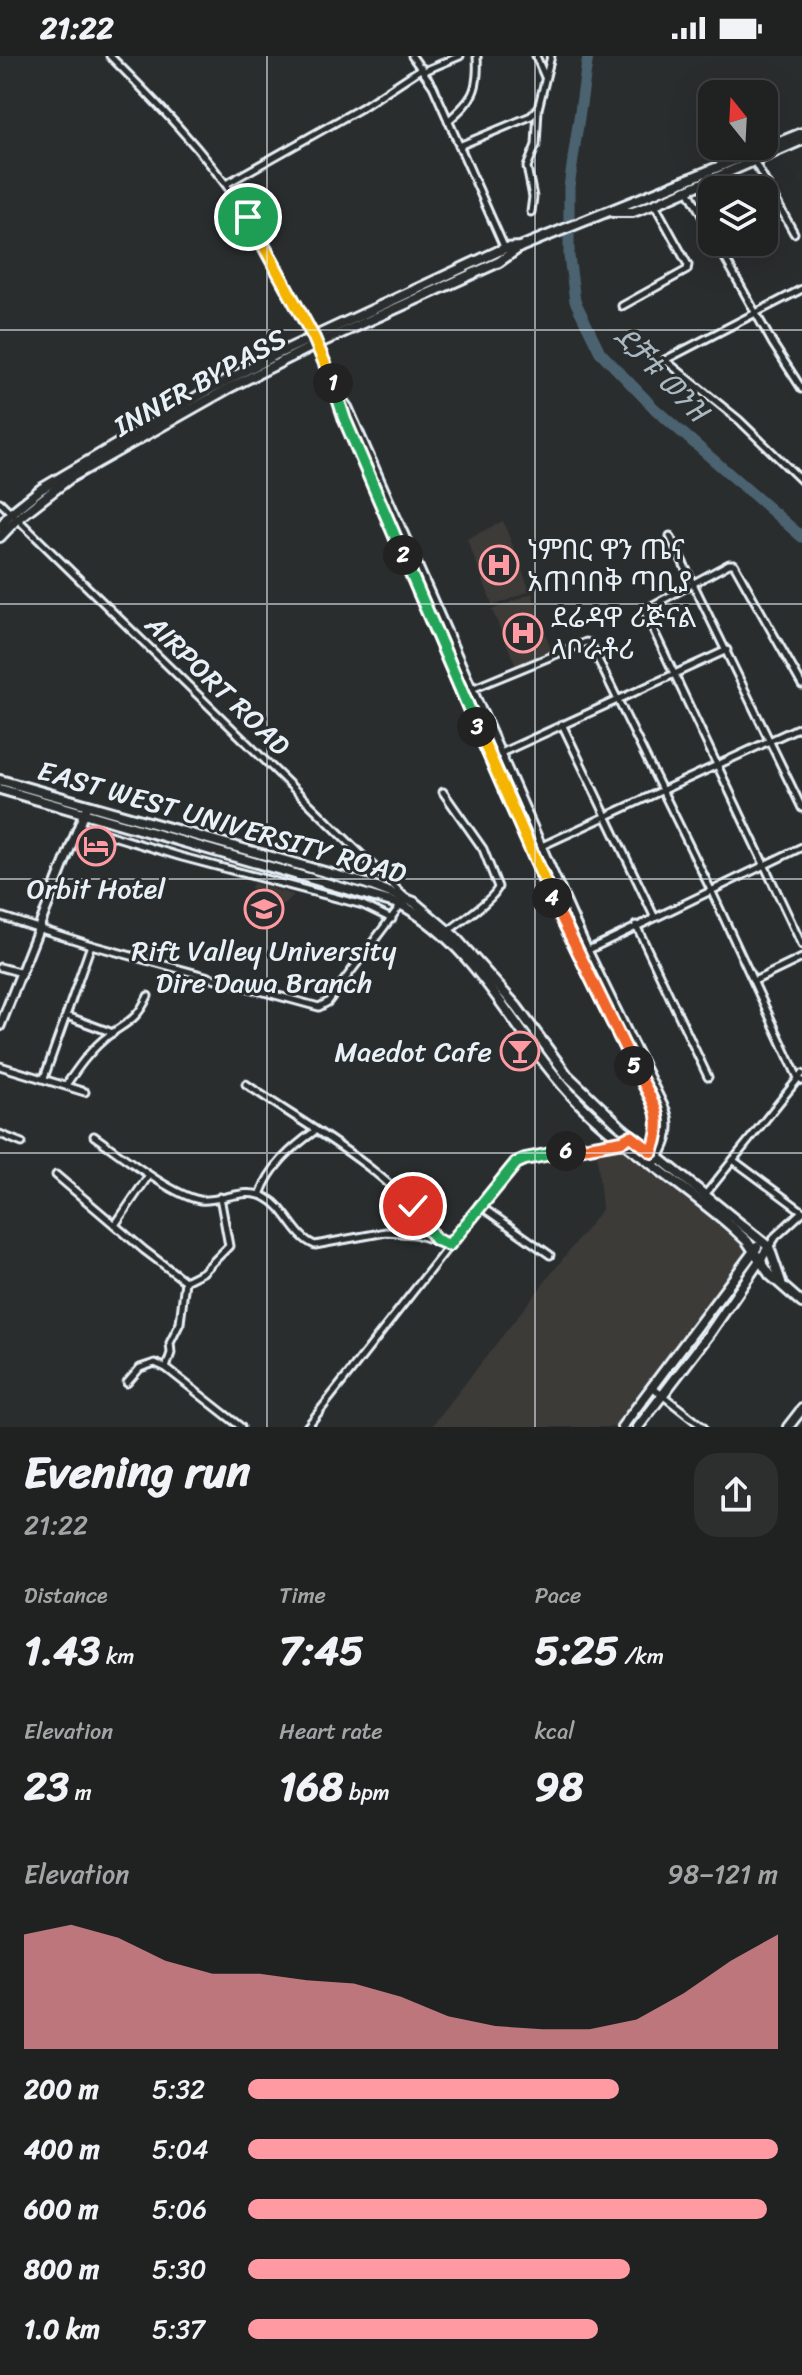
<!DOCTYPE html>
<meta charset="utf-8">
<style>
body{margin:0;font-family:Sriracha,"Noto Sans Ethiopic",sans-serif;background:#2d2f2f;color:#f1f3f6;height:100vh;display:flex;flex-direction:column;font-size:30px;white-space:nowrap}
*{box-sizing:border-box;margin:0}
p{font-size:26px;color:#a2a4a5}
.icon{flex:none;width:44px;height:44px;fill:none;stroke:currentColor;stroke-width:2;stroke-linecap:round;stroke-linejoin:round}
.map{position:relative;height:1371px;overflow:hidden}
.drawer{display:flex;flex-direction:column;background:#202222;flex:1}
.drawer>*{flex:none}
.needle{width:52px;rotate:342deg}
.tools{position:absolute;left:698px;top:24px;display:grid;gap:16px}
.tools a{display:grid;place-items:center;width:80px;height:80px;border-radius:16px;background:#202222;box-shadow:0 8px 32px #0002,0 0 0 2px #3d3f40;font-size:40px}
.pin{position:absolute;display:grid;place-items:center;width:68px;height:68px;color:#fff;margin:-34px;border:4px solid #fff;border-radius:50%;box-shadow:0 2px 8px #0007}
.km{position:absolute;width:40px;height:40px;margin:-20px;border-radius:50%;background:#222;color:#fff;font-size:22px;line-height:40px;text-align:center}
.round{display:grid;place-items:center;flex:none;width:84px;height:84px;border-radius:24px;background:#2d2f2f}
.summary{display:flex;align-items:center;justify-content:space-between;height:136px;padding:0 24px}
h1{font-size:44px;font-weight:700;line-height:60px}
.stats{display:grid;grid-template-columns:repeat(3,1fr);gap:12px;height:136px;padding:8px 24px}
.stats div{display:grid;align-content:center}
.stats b{font-size:40px;font-weight:700}
.stats small{font-size:22px;font-weight:400}
.stats p{font-size:22px}
.chart{height:224px;padding:16px 24px}
.chart p{display:flex;justify-content:space-between}
.chart svg{width:100%;height:144px;margin-top:8px;fill:#ff9aa2;opacity:.7}
ul{padding:0 24px;list-style:none;font-size:26px}
li{display:grid;grid-template-columns:128px 96px 1fr;align-items:center;height:60px}
li i{height:20px;border-radius:10px;background:#ff9aa2}
.status{display:flex;justify-content:space-between;align-items:center;height:56px;padding:0 40px;background:#202222;direction:ltr}
.status svg{height:22px;fill:currentColor}
.map>svg:first-child{display:block}
.built{fill:#3c3a38}
.green{fill:#5f6b52;stroke:#a4aea5;stroke-width:2}
.lines{fill:none;stroke-linecap:round;stroke-linejoin:round}
.river{stroke:#4b636f;stroke-width:11}
.minor-casing{stroke:#e8f1f8;stroke-width:11}
.tertiary-casing{stroke:#e8f1f8;stroke-width:12}
.secondary-casing{stroke:#e8f1f8;stroke-width:13}
.primary-casing{stroke:#e8f1f8;stroke-width:14}
.minor{stroke:#2a2d2e;stroke-width:5}
.tertiary{stroke:#2a2d2e;stroke-width:6}
.secondary{stroke:#2a2d2e;stroke-width:7}
.primary{stroke:#2a2d2e;stroke-width:8}
.split-1-casing{stroke:#fff;stroke-width:16}
.split-2-casing{stroke:#fff;stroke-width:16}
.split-3-casing{stroke:#fff;stroke-width:16}
.split-4-casing{stroke:#fff;stroke-width:16}
.split-5-casing{stroke:#fff;stroke-width:16}
.split-6-casing{stroke:#fff;stroke-width:16}
.split-7-casing{stroke:#fff;stroke-width:16}
.split-1{stroke:#f5b400;stroke-width:10}
.split-2{stroke:#22a559;stroke-width:10}
.split-3{stroke:#22a559;stroke-width:10}
.split-4{stroke:#f5b400;stroke-width:10}
.split-5{stroke:#f0652b;stroke-width:10}
.split-6{stroke:#f0652b;stroke-width:10}
.split-7{stroke:#22a559;stroke-width:10}
.grid{fill:none;stroke:#e8f1f8;stroke-width:2;stroke-opacity:0.55}
.labels{text-anchor:middle;dominant-baseline:central;stroke-width:6;stroke-linejoin:round;paint-order:stroke}
.street-label{font-size:28px;fill:#e8f1f8;stroke:#2a2d2e}
.poi-label{font-size:28px;fill:#e8f1f8;stroke:#2a2d2e;text-anchor:start}
.water-label{font-size:30px;font-style:italic;fill:#a9b8c1;stroke:#2a2d2e}
</style>
<div class="status"><b>21:22</b><svg viewBox="0 0 49 12"><path d="M0 12V9h3v3zM5 12V6h3v6zM10 12V3h3v9zM15 12V0h3v12zM26 1h20v11H26zM47 4h2v5h-2z"/></svg></div>
<div class="map">
<svg width="802" height="1371" viewBox="0 0 802 1371">
<rect width="100%" height="100%" fill="#2a2d2e"/>
<filter id="ink" filterUnits="userSpaceOnUse"><feTurbulence type="fractalNoise" baseFrequency=".0125" numOctaves="2"/><feDisplacementMap in="SourceGraphic" scale="16" xChannelSelector="R" yChannelSelector="G"/><feConvolveMatrix kernelMatrix="1 2 1 2 8 2 1 2 1" color-interpolation-filters="sRGB"/></filter>
<g filter="url(#ink)">
<g class="built">
<path d="M503,465l27,70 -37,15 -26,-67z"/>
<path d="M532,537l21,63 -33,19 -28,-65z"/>
<path d="M253,827l41,12 -40,35 -9,-10 9,-22 -5,-3z"/>
<path d="M621,1082l148,119 -8,12 -119,158h-211l171,-218 -6,-67z"/>
</g>
<path class="green" d="M169,775l191,54v2l-188,-52z"/>
<g class="lines">
<path class="river" d="M588,0l-19,131v69l6,45 25,51 55,57 147,128"/>
<defs>
<g id="minor">
<path d="M110,0c45,45 93,94 129,147 28,42 51,89 74,134"/>
<path d="M412,0l21,30 72,163"/>
<path d="M536,0l9,21"/>
<path d="M424,15l36,-15"/>
<path d="M448,65c25,-22 31,-30 29,-65"/>
<path d="M459,90l72,-30 6,-6"/>
<path d="M753,103l41,74"/>
<path d="M226,128l135,-76 61,-40"/>
<path d="M688,134l24,44"/>
<path d="M531,156l2,-15 -6,-30 9,-22 2,-36 13,-53"/>
<path d="M716,186l57,102 29,45"/>
<path d="M802,233l-137,71 74,60 63,61"/>
<path d="M622,250l65,-36 1,-5 -33,-60"/>
<path d="M0,446l406,396 -78,104 -9,5 -228,-62 -91,-29"/>
<path d="M670,480l132,272"/>
<path d="M802,629l-68,-121h-5l-85,46 158,335"/>
<path d="M462,637l124,-51 4,1 121,247 87,188 4,3"/>
<path d="M562,668l92,192"/>
<path d="M490,702l237,-108"/>
<path d="M443,736l40,57 15,38c-3,12 -40,36 -52,46"/>
<path d="M80,770l102,31 181,48 29,14"/>
<path d="M531,795l271,-125"/>
<path d="M636,869l72,152"/>
<path d="M578,899l224,-108"/>
<path d="M0,911l22,6"/>
<path d="M754,925l48,-23"/>
<path d="M67,960l46,17"/>
<path d="M0,1010l85,26"/>
<path d="M44,1022l47,-133"/>
<path d="M246,1028c59,42 154,90 188,154"/>
<path d="M66,1029c11,-16 22,-32 37,-45 21,-18 32,-16 45,-44"/>
<path d="M0,1078l22,9"/>
<path d="M94,1080c23,16 79,60 106,64 22,2 46,-14 67,-2 20,10 26,38 48,47l71,-13 29,2 34,11"/>
<path d="M733,1104l69,51"/>
<path d="M149,1119l-34,50 -59,-50 88,75 41,31 18,-9 26,-26 -9,-49"/>
<path d="M260,1139c10,-28 31,-47 55,-64"/>
<path d="M705,1139l97,-121"/>
<path d="M479,1149l71,50"/>
<path d="M166,1312l5,-15 -1,-10 10,-20 5,-42"/>
<path d="M127,1327l13,-15 15,-5 11,5 75,59"/>
<path d="M652,1331l51,40"/>
<path d="M307,1371l203,-259 15,-9 97,-18 9,-5"/>
</g>
<g id="tertiary">
<path d="M316,286l23,53 9,12 239,542 79,162c7,20 -1,37 -12,54"/>
<path d="M339,339v9l6,16c98,229 191,462 308,683 7,21 9,37 -6,56"/>
<path d="M769,1191l7,-11 26,-24"/>
</g>
<path id="secondary" d="M0,970l86,-218"/>
<g id="primary">
<path d="M613,156h20l22,-8 147,-64"/>
<path d="M0,471l11,-14 30,-24 166,-98 70,-37 228,-106 15,-1 282,-114"/>
<path d="M0,481l17,-18 53,-41 159,-90 88,-44 182,-82 21,-15"/>
<path d="M0,724l367,104 47,18 40,34 63,71 50,68 55,53 147,119 12,35"/>
<path d="M0,733l402,116c80,44 116,137 178,199 46,46 103,80 152,123l15,14 23,34 32,28"/>
<path d="M622,1371l135,-180"/>
<path d="M638,1371l72,-94 59,-86"/>
<path d="M788,1371l14,-18"/>
</g>
</defs>
<use href="#minor" class="minor-casing"/>
<use href="#tertiary" class="tertiary-casing"/>
<use href="#secondary" class="secondary-casing"/>
<use href="#primary" class="primary-casing"/>
<use href="#minor" class="minor"/>
<use href="#tertiary" class="tertiary"/>
<use href="#secondary" class="secondary"/>
<use href="#primary" class="primary"/>
</g>
</g>
<g class="lines" filter="url(#ink)">
<defs>
<path id="split-1" d="M248,161l66,121 19,45"/>
<path id="split-2" d="M333,327l12,37 58,135"/>
<path id="split-3" d="M403,499l74,172"/>
<path id="split-4" d="M477,671l75,171"/>
<path id="split-5" d="M552,842l82,168"/>
<path id="split-6" d="M566,1095l56,-10 9,-5 21,16c15,-37 -1,-53 -18,-86"/>
<path id="split-7" d="M413,1150l22,33 14,6 67,-82 9,-4 41,-8"/>
</defs>
<use href="#split-1" class="split-1-casing"/>
<use href="#split-2" class="split-2-casing"/>
<use href="#split-3" class="split-3-casing"/>
<use href="#split-4" class="split-4-casing"/>
<use href="#split-5" class="split-5-casing"/>
<use href="#split-6" class="split-6-casing"/>
<use href="#split-7" class="split-7-casing"/>
<use href="#split-1" class="split-1"/>
<use href="#split-2" class="split-2"/>
<use href="#split-3" class="split-3"/>
<use href="#split-4" class="split-4"/>
<use href="#split-5" class="split-5"/>
<use href="#split-6" class="split-6"/>
<use href="#split-7" class="split-7"/>
</g>
<path class="grid" d="M267,0v1371M535,0v1371M0,274h802M0,548h802M0,823h802M0,1097h802"/>
<defs>
<symbol id="hospital-ring" viewBox="-11 -11 22 22"><circle r="9.5" fill="#2a2d2e" stroke="#ff9aa2" stroke-width="1.5"/><path d="M-5-5h3v3.5h4V-5h3V5h-3V1.5h-4V5h-3Z" fill="#ff9aa2"/></symbol>
<symbol id="hotel-ring" viewBox="-11 -11 22 22"><circle r="9.5" fill="#2a2d2e" stroke="#ff9aa2" stroke-width="1.5"/><path d="M-6-4.5h1.5V1H6V5H4.5V3h-9V5H-6ZM-4 0a1.8 1.8 0 1 1 3.6 0ZM.5 0V-2.5h3Q6-2.5 6 0Z" fill="#ff9aa2"/></symbol>
<symbol id="university-ring" viewBox="-11 -11 22 22"><circle r="9.5" fill="#2a2d2e" stroke="#ff9aa2" stroke-width="1.5"/><path d="M0-5L7-2L0 1L-7-2ZM-4 1L0 2.5L4 1V4Q0 6-4 4Z" fill="#ff9aa2"/></symbol>
<symbol id="bar-ring" viewBox="-11 -11 22 22"><circle r="9.5" fill="#2a2d2e" stroke="#ff9aa2" stroke-width="1.5"/><path d="M-6-5H6L.8 .8V4.5H3.5V6h-7V4.5H-.8V.8Z" fill="#ff9aa2"/></symbol>
</defs>
<g fill-rule="evenodd">
<use href="#hospital-ring" x="477" y="487" width="44" height="44"/>
<use href="#hospital-ring" x="501" y="555" width="44" height="44"/>
<use href="#hotel-ring" x="74" y="768" width="44" height="44"/>
<use href="#university-ring" x="242" y="831" width="44" height="44"/>
<use href="#bar-ring" x="498" y="973" width="44" height="44"/>
</g>
<g class="labels">
<g class="street-label">
<text transform="translate(200 326) rotate(-29)">INNER BYPASS</text>
<text transform="translate(218 629) rotate(44)">AIRPORT ROAD</text>
<text transform="translate(222 766) rotate(16)">EAST WEST UNIVERSITY ROAD</text>
</g>
<g class="poi-label">
<text x="527" y="493">ነምበር ዋን ጤና<tspan x="527" dy="32">አጠባበቅ ጣቢያ</tspan></text>
<text x="551" y="561">ደሬዳዋ ሪጅናል<tspan x="551" dy="32">ላቦራቶሪ</tspan></text>
<text x="96" y="832" text-anchor="middle">Orbit Hotel</text>
<text x="264" y="894" text-anchor="middle">Rift Valley University<tspan x="264" dy="32">Dire Dawa Branch</tspan></text>
<text x="492" y="995" text-anchor="end">Maedot Cafe</text>
</g>
<g class="water-label">
<text transform="translate(661 318) rotate(46)">ደቻቱ ወንዝ</text>
</g>
</g>
</svg>
<div class="tools">
<a><svg class="needle" viewBox="-14 -14 28 28"><path d="M0-13l5 13h-10z" fill="#e53935"/><path d="M0 13l5-13h-10z" fill="#a2a4a5"/></svg></a>
<a><svg class="icon" aria-label="layers" viewBox="0 0 24 24"><path d="M12 4l9 5-9 5-9-5zM3 14l9 5 9-5"/></svg></a>
</div>
<div class="pin" style="left:248px;top:161px;background:#1e9e55"><svg class="icon" aria-label="arrive" viewBox="0 0 24 24"><path d="M6 21V4h12l-3 4 3 4H6"/></svg></div>
<div class="pin" style="left:413px;top:1150px;background:#d93025"><svg class="icon" aria-label="check" viewBox="0 0 24 24"><path d="M5 12l5 5 9-10"/></svg></div>
<b class="km" style="left:333px;top:327px">1</b>
<b class="km" style="left:403px;top:499px">2</b>
<b class="km" style="left:477px;top:671px">3</b>
<b class="km" style="left:552px;top:842px">4</b>
<b class="km" style="left:634px;top:1010px">5</b>
<b class="km" style="left:566px;top:1095px">6</b>
</div>
<section class="drawer">
<div class="summary"><div><h1>Evening run</h1><p>21:22</p></div><a class="round"><svg class="icon" aria-label="share" viewBox="0 0 24 24"><path d="M12 15V3M7 8l5-5 5 5M5 13v7h14v-7"/></svg></a></div>
<div class="stats">
<div><p>Distance</p><b>1.43<small> km</small></b></div>
<div><p>Time</p><b>7:45</b></div>
<div><p>Pace</p><b>5:25<small> /km</small></b></div>
</div>
<div class="stats">
<div><p>Elevation</p><b>23<small> m</small></b></div>
<div><p>Heart rate</p><b>168<small> bpm</small></b></div>
<div><p>kcal</p><b>98</b></div>
</div>
<div class="chart"><p><span>Elevation</span>98–121 m</p>
<svg viewBox="0 0 160 44" preserveAspectRatio="none"><path d="M0 44V9L10 6L20 10L30 17L40 21L50 21L60 23L70 24L80 28L90 34L100 37L110 38L120 38L130 35L140 27L150 17L160 9V44z"/></svg>
</div>
<ul>
<li><b>200 m</b>5:32<i style="width:70%"></i></li>
<li><b>400 m</b>5:04<i style="width:100%"></i></li>
<li><b>600 m</b>5:06<i style="width:98%"></i></li>
<li><b>800 m</b>5:30<i style="width:72%"></i></li>
<li><b>1.0 km</b>5:37<i style="width:66%"></i></li>
</ul>
</section>
